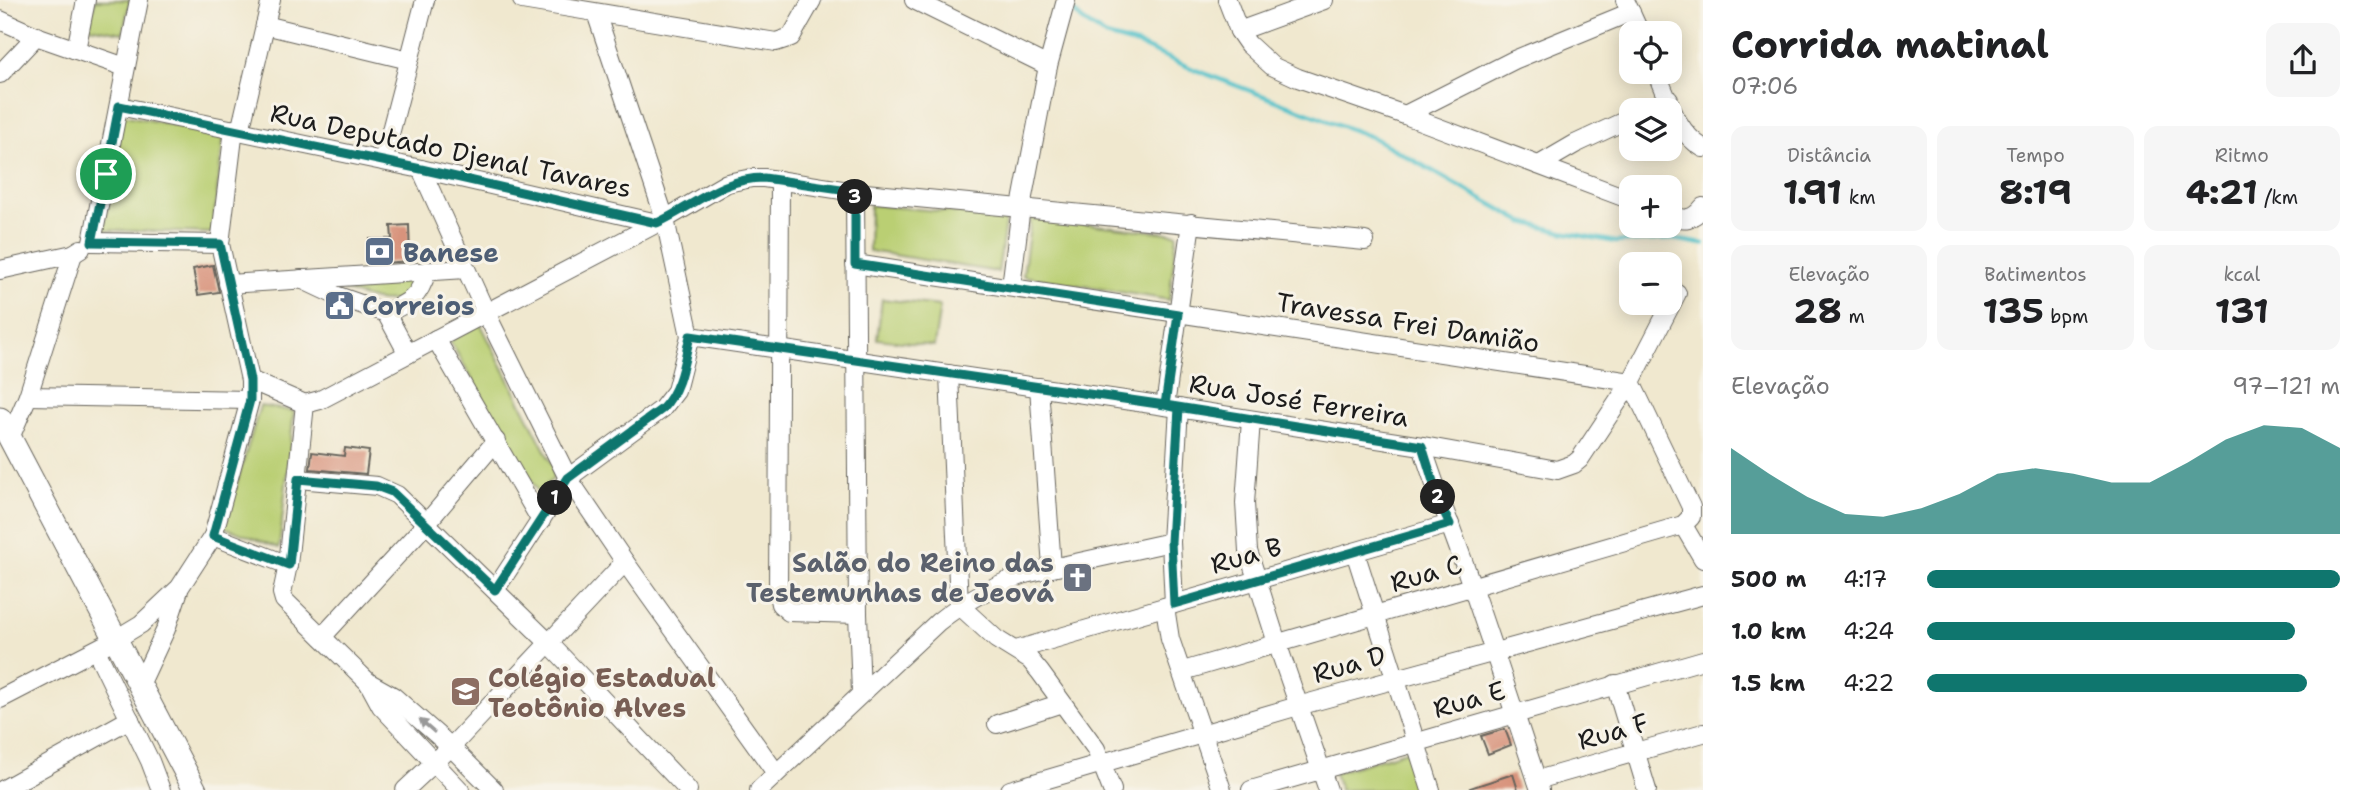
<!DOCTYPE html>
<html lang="pt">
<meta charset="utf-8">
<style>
body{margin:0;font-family:"Shantell Sans",sans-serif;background:#f6f6f6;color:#202124;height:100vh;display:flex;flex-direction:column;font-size:26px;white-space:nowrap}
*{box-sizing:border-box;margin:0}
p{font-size:23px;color:#757577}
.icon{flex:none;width:38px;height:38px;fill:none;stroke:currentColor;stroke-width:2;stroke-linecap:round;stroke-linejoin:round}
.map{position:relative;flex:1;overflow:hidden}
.panel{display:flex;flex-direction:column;background:#fff;width:665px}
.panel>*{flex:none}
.tools{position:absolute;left:1619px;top:21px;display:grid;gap:14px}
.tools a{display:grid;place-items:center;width:63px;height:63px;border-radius:14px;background:#fff;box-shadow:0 4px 18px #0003;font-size:35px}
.pin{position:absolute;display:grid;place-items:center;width:60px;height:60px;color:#fff;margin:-30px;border:4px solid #fff;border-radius:50%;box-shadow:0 2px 7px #0007}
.km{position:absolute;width:35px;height:35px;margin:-18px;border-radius:50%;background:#222;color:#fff;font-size:19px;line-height:35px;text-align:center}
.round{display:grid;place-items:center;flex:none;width:74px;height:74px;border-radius:14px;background:#f6f6f6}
.head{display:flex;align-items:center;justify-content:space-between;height:119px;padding:0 28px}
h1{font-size:38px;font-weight:700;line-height:52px}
.stats{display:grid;grid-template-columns:repeat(3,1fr);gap:10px;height:119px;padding:7px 28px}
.stats div{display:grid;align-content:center;border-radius:14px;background:#f6f6f6;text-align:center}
.stats b{font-size:35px;font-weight:700}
.stats small{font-size:19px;font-weight:400}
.stats p{font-size:19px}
.chart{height:196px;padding:14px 28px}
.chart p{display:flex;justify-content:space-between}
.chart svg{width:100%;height:126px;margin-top:7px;fill:#0f766e;opacity:.7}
ul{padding:0 28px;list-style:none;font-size:23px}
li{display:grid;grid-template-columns:112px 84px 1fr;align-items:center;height:52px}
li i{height:18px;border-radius:9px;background:#0f766e}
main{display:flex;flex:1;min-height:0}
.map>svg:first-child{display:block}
.park{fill:#bacf73;stroke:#6b7648;stroke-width:2}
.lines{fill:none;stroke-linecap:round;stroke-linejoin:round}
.stream{stroke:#54c2ca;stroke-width:4.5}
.building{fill:#d8937b}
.minor-casing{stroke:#66635b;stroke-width:20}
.major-casing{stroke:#66635b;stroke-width:25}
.minor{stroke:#fff;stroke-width:18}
.major{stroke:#fff;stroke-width:23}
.oneway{fill:#999}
.route-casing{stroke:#fff;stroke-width:14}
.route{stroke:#0f766e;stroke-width:9}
.labels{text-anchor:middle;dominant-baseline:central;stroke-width:6;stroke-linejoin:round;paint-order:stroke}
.street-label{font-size:26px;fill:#1c1c1c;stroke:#f7f3e8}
.service-label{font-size:26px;font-weight:bold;fill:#4e5e75;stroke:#f7f3e8;text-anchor:start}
.worship-label{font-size:26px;font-weight:bold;fill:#5b616d;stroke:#f7f3e8;text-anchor:end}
.education-label{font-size:26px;font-weight:bold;fill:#785e54;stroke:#f7f3e8;text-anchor:start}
</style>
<main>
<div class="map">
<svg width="1703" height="790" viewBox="0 0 1703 790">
<rect width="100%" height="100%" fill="#f7f3e8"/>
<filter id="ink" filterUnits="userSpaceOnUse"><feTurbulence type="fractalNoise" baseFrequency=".0143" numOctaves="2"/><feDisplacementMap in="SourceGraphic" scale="14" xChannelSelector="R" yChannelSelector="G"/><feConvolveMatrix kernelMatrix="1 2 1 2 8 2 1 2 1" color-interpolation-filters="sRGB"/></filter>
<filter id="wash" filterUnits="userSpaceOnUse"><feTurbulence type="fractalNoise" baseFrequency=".00686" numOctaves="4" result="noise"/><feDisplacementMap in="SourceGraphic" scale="28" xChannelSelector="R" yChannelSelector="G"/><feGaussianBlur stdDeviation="1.57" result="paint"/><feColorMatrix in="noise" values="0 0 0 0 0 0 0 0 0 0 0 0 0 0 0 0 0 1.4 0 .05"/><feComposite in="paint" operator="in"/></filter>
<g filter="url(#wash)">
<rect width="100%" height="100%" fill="#f0e8cf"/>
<g class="park">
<path d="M95,0h35l-7,33 -34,-6z"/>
<path d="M123,115l101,20 -12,98 -108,-3z"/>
<path d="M870,205l136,12 -8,55 -129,-21z"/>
<path d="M1031,218l146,16 -8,66 -146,-24z"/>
<path d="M415,278c-8,42 -63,15 -86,6z"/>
<path d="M882,299l58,7 -6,40 -57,-7z"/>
<path d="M480,323l73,143v13l-15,13 -88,-151z"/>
<path d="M260,406l34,5 -15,137 -55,-21z"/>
<path d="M1413,749l13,41h-86l-6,-17z"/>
</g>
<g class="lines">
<path class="stream" d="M1069,7l13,13 24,16 33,9 54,24 181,69 149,84 39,10 54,10 57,-3 30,5"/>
</g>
<g id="blocks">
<g class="building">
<path d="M409,225l1,36 -40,3 -1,-25h23l-1,-13z"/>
<path d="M213,265l6,27 -21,3 -5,-26z"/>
<path d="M345,448l24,3 -3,23 -56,-5 2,-17 32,4z"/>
<path d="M1505,729l6,16 -23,9 -7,-18z"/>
<path d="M1513,774l5,16h-47l-1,-2z"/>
</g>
</g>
</g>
<g filter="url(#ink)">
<use href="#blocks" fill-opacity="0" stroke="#66635b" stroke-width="2"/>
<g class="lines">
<defs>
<g id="minor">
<path d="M522,0l254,42 15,-5 21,-37"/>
<path d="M914,0l134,66"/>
<path d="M1227,0l12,31 9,13 24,22 26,12 107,37 226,85"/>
<path d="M1625,0l15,33"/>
<path d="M0,20l36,16 89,31"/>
<path d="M265,25l144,35"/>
<path d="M1239,31l85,-31"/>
<path d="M76,50l10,-50"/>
<path d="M1656,72c12,27 20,60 47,76"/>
<path d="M0,74l36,-38"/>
<path d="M119,106l302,63 236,54"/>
<path d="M1647,110l22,-10"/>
<path d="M1405,115l109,-55 117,-48"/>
<path d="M240,131l31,-131"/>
<path d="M383,161l42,-161"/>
<path d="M1539,165l36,-21 56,-26"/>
<path d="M421,169l65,144 82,165 57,84 151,211"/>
<path d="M780,180l-2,414 2,10 9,8 69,2"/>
<path d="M855,192l3,422 3,79"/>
<path d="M1670,215c14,6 23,5 33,-8"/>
<path d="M92,242l47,-242"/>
<path d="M92,242l128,2"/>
<path d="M855,264l776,118 60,125v10l-8,8 -500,146"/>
<path d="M0,270l73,-16 8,-5"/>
<path d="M301,279l34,16 51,18 22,41"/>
<path d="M228,284l238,-15"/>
<path d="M1011,287l10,-80 27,-141 18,-66"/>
<path d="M386,313c24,-11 33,-15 41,-42"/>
<path d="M690,336l475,70 257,40 135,24 17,-6 6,-5 51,-77 46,-89"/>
<path d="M436,339l105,182"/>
<path d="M949,374l10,231 37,34 34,21 10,12 56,77 16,41"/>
<path d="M250,380l55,24"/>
<path d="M1039,387l13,180"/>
<path d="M28,396l222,4"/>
<path d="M305,404l15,-4 345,-181 62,-36 25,-5h12l91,14 510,49"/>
<path d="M305,404l-17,161 -6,28 2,7 84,82 25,14 58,51 43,43"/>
<path d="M1165,406l26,-183"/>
<path d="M1251,420l-6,83 3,48 29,92 51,147"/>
<path d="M10,438l18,-42 45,-142"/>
<path d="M1422,446c13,42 30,83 45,126 25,72 49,145 73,218"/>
<path d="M298,479l79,7 20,9 151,147 140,148"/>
<path d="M1683,525l20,34"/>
<path d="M213,536l75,29"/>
<path d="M1355,552l76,238"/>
<path d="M495,590l73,-112 94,-69 14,-18 14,-55 -25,-117 -69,-206"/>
<path d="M1174,604l-3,-62 8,-134"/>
<path d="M1165,607l5,32 52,151"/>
<path d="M322,637l103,-112 71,-84"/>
<path d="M96,650l54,111 11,29"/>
<path d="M1016,650l434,-126"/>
<path d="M368,682l13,24 79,84"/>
<path d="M1615,684l32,106"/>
<path d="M140,685l26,-56 14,-42 33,-51 37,-136v-20l-30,-136 14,-115"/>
<path d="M0,699l116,-60 25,-15 36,-34"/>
<path d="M997,724l65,-21"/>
<path d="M1537,780l166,-47"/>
<path d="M2,790l128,-71"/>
<path d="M405,790l46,-43 174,-185"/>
<path d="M759,790l179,-168c26,-21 55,-36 87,-48l146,-32"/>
<path d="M1010,790l288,-84 405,-111"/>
<path d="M1251,790l452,-130"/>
</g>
<path id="major" d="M0,419l195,371"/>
</defs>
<use href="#minor" class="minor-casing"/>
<use href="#major" class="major-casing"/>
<use href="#minor" class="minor"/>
<use href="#major" class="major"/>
</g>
<defs><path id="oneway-solid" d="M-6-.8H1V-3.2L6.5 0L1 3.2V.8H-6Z" transform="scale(1.75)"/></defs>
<use class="oneway" href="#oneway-solid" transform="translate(427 726) rotate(-139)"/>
</g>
<g class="lines" filter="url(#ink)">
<defs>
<path id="route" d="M106,174l-14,68 128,2 30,136v20l-37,136 76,29 9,-86 78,7 16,6 103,98 73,-112 94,-69c19,-19 22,-48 28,-73l475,69 257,41 18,58 10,20 -276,80 -3,-62 8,-134 -14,-3 13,-91 -323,-50v-73l-91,-13c-43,0 -70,28 -107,45l-236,-54 -302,-63 -13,68"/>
</defs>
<use href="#route" class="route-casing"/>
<use href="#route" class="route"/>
</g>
<defs>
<symbol id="bank-square" viewBox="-11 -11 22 22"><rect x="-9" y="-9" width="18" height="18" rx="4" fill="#5c6f8a" stroke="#f7f3e8"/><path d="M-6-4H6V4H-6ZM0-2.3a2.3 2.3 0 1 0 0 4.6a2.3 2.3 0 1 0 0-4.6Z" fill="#fff"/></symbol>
<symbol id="civic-square" viewBox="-11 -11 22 22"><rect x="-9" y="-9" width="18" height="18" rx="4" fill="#5c6f8a" stroke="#f7f3e8"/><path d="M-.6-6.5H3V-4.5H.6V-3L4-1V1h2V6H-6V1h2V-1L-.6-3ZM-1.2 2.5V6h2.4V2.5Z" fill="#fff"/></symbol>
<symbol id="church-square" viewBox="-11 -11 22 22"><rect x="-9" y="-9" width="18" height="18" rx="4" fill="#6b7280" stroke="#f7f3e8"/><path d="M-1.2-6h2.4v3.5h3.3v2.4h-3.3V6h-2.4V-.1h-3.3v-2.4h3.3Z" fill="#fff"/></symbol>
<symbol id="school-square" viewBox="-11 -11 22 22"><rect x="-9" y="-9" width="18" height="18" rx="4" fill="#8d6e63" stroke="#f7f3e8"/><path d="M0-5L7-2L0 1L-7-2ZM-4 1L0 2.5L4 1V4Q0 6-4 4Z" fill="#fff"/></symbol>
</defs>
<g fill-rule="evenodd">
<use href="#bank-square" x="362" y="234" width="35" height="35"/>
<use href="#civic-square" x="322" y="288" width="35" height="35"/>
<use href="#church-square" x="1060" y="560" width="35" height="35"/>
<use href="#school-square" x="448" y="674" width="35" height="35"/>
</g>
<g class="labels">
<g class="street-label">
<text transform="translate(451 150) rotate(12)">Rua Deputado Djenal Tavares</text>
<text transform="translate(1408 322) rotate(9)">Travessa Frei Damião</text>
<text transform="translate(1299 400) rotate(9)">Rua José Ferreira</text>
<text transform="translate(1246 555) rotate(-16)">Rua B</text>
<text transform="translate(1426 573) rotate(-16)">Rua C</text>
<text transform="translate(1349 664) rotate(-16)">Rua D</text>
<text transform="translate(1469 699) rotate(-16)">Rua E</text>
<text transform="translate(1613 731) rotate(-16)">Rua F</text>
</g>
<g class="service-label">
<text x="403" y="252">Banese</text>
<text x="362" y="305">Correios</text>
</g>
<g class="worship-label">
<text x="1054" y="562">Salão do Reino das<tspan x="1054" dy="30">Testemunhas de Jeová</tspan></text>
</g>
<g class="education-label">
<text x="488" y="677">Colégio Estadual<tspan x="488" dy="30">Teotônio Alves</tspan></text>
</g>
</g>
</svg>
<div class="tools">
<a><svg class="icon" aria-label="locate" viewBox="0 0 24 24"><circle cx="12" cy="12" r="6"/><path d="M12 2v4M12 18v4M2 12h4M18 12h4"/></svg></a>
<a><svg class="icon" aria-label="layers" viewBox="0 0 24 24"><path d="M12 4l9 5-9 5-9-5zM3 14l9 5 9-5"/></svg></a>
<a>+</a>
<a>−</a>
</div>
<div class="pin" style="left:106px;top:174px;background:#1e9e55"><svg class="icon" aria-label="arrive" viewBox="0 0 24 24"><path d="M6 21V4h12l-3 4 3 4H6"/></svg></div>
<b class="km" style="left:555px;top:498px">1</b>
<b class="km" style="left:1438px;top:497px">2</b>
<b class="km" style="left:855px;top:197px">3</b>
</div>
<section class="panel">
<div class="head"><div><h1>Corrida matinal</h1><p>07:06</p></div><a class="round"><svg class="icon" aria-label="share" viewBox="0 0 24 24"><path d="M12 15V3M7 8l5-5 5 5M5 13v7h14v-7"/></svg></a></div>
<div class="stats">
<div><p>Distância</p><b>1.91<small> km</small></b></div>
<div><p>Tempo</p><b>8:19</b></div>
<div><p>Ritmo</p><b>4:21<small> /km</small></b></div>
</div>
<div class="stats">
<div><p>Elevação</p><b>28<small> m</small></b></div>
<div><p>Batimentos</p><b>135<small> bpm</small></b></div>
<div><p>kcal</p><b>131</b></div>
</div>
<div class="chart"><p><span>Elevação</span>97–121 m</p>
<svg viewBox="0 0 160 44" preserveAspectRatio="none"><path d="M0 44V14L10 23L20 31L30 37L40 38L50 35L60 30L70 23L80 21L90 23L100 26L110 26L120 19L130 11L140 6L150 7L160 14V44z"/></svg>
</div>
<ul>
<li><b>500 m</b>4:17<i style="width:100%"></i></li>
<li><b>1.0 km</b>4:24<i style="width:89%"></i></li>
<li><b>1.5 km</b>4:22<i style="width:92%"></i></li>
</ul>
</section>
</main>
